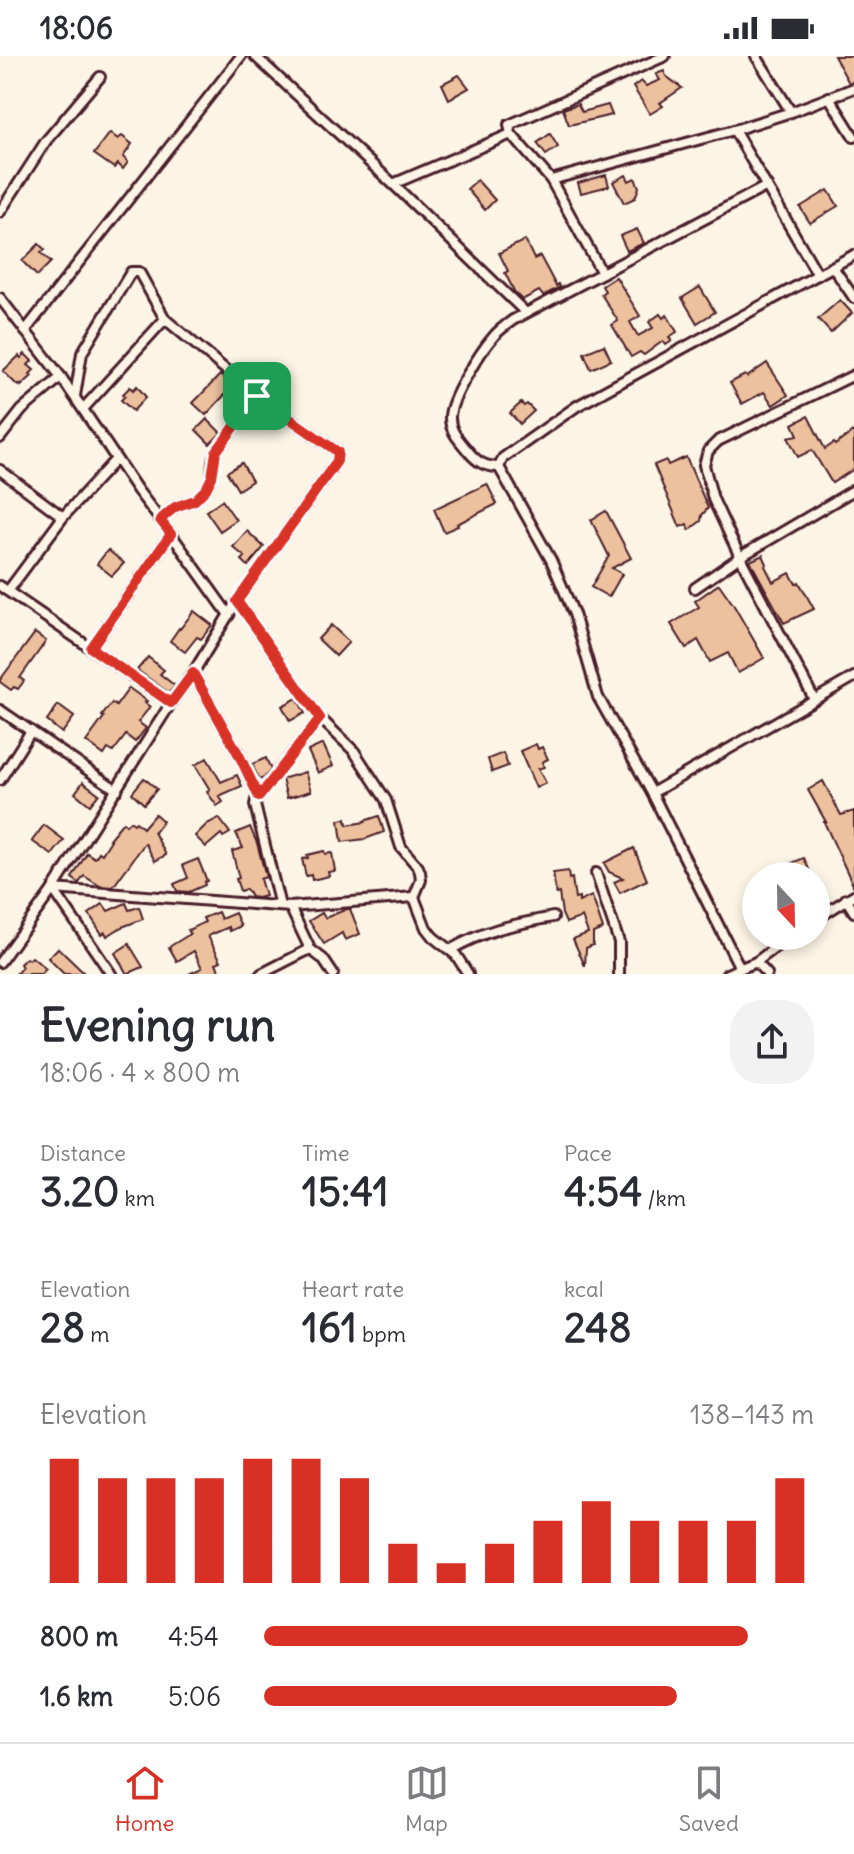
<!DOCTYPE html>
<meta charset="utf-8">
<style>
body{margin:0;font-family:Delius,sans-serif;background:#f2f2f3;color:#2b2b33;height:100vh;display:flex;flex-direction:column;font-size:30px;white-space:nowrap}
*{box-sizing:border-box;margin:0}
p{font-size:26px;color:#7c7c81}
.icon{flex:none;width:44px;height:44px;fill:none;stroke:currentColor;stroke-width:2;stroke-linecap:round;stroke-linejoin:round}
.map{position:relative;height:918px;overflow:hidden}
.sheet{display:flex;flex-direction:column;background:#fff;flex:1}
.sheet>*{flex:none}
.needle{width:52px;rotate:158deg}
.tools{position:absolute;left:742px;top:806px;display:grid;gap:16px}
.tools a{display:grid;place-items:center;width:88px;height:88px;border-radius:50%;background:#fff;box-shadow:0 4px 12px #0003;font-size:40px}
.pin{position:absolute;display:grid;place-items:center;width:68px;height:68px;color:#fff;margin:-34px;border-radius:16px;box-shadow:0 4px 12px #0006}
.round{display:grid;place-items:center;flex:none;width:84px;height:84px;border-radius:32px;background:#f2f2f3}
.summary{display:flex;align-items:center;justify-content:space-between;height:136px;padding:0 40px}
h1{font-size:44px;font-weight:700;line-height:60px}
.metrics{display:grid;grid-template-columns:repeat(3,1fr);gap:12px;height:136px;padding:8px 40px}
.metrics div{display:grid;align-content:center}
.metrics b{font-size:40px;font-weight:700}
.metrics small{font-size:22px;font-weight:400}
.metrics p{font-size:22px}
.chart{height:224px;padding:16px 40px}
.chart p{display:flex;justify-content:space-between}
.chart svg{width:100%;height:144px;margin-top:8px;stroke:#d93025;stroke-width:6}
ul{padding:0 40px;list-style:none;font-size:26px}
li{display:grid;grid-template-columns:128px 96px 1fr;align-items:center;height:60px}
li i{height:20px;border-radius:10px;background:#d93025}
.status{display:flex;justify-content:space-between;align-items:center;height:56px;padding:0 40px;background:#fff;direction:ltr}
.status svg{height:22px;fill:currentColor}
.tab-bar{display:flex;justify-content:space-around;align-items:center;height:112px;border-top:2px solid #e1e1e2;background:#fff;font-size:22px;color:#7c7c81}
.tab-bar a{display:grid;justify-items:center;gap:4px}
.tab-bar .active{color:#d93025}
.map>svg:first-child{display:block}
.building{fill:#edc19d;stroke:#4a1f2b;stroke-width:2}
.lines{fill:none;stroke-linecap:round;stroke-linejoin:round}
.street-casing{stroke:#4a1f2b;stroke-width:14}
.street{stroke:#fcf5e5;stroke-width:8}
.route-casing{stroke:#fff;stroke-width:16}
.route{stroke:#d93025;stroke-width:10}
</style>
<div class="status"><b>18:06</b><svg viewBox="0 0 49 12"><path d="M0 12V9h3v3zM5 12V6h3v6zM10 12V3h3v9zM15 12V0h3v12zM26 1h20v11H26zM47 4h2v5h-2z"/></svg></div>
<div class="map">
<svg width="854" height="918" viewBox="0 0 854 918">
<rect width="100%" height="100%" fill="#fcf5e5"/>
<filter id="ink" filterUnits="userSpaceOnUse"><feTurbulence type="fractalNoise" baseFrequency=".0125" numOctaves="2"/><feDisplacementMap in="SourceGraphic" scale="16" xChannelSelector="R" yChannelSelector="G"/><feConvolveMatrix kernelMatrix="1 2 1 2 8 2 1 2 1" color-interpolation-filters="sRGB"/></filter>
<g filter="url(#ink)">
<g class="building">
<path d="M834,0h20v25l-5,2z"/>
<path d="M664,15l2,5 16,12 -22,15 3,3 -13,8 -17,-27 8,-6 5,5 14,-6 -4,-6z"/>
<path d="M459,19l10,13 -20,11 -7,-15z"/>
<path d="M578,48l4,8 26,-7 4,10 -43,10 -6,-16z"/>
<path d="M110,77l8,6 4,-3 10,8 -9,13 5,5 -5,7 -5,-5 -4,4 -20,-14z"/>
<path d="M550,78l8,13 -12,8 -9,-12z"/>
<path d="M606,119l3,11 -28,7 -3,-10z"/>
<path d="M626,119l3,6 6,-3 4,9 -4,11 -11,5 -11,-21z"/>
<path d="M477,124l18,20 -10,10 -18,-21z"/>
<path d="M828,134l10,16 -28,17 -10,-16z"/>
<path d="M637,173l7,14 -17,8 -7,-15z"/>
<path d="M525,184l9,19 6,-3 16,30 2,-2 2,3 -17,9 -4,-5 -17,9 -7,-7 -10,-20 3,-2 -9,-18z"/>
<path d="M39,188l6,6 -4,3 10,9 -14,14 -15,-15z"/>
<path d="M616,221l24,39 -10,6 8,14 15,-8 -4,-6 11,-8 3,4 4,-3 10,17 -8,5 3,4 -6,4 -3,-4 -19,14 -4,-3 -9,5 -19,-32 6,-4 -17,-27 4,-3 -3,-5z"/>
<path d="M700,231l15,25 -18,11 -15,-25z"/>
<path d="M840,244l12,13 -21,20 -13,-14z"/>
<path d="M604,289l7,15 -20,9 -7,-16z"/>
<path d="M25,298l7,7 -4,4 6,5 -4,4 2,2 -11,10 -1,-2 -2,2 -15,-15 16,-15 2,2z"/>
<path d="M767,307l21,32 -15,10 -9,-13 -22,12 -12,-21 15,-8 2,2z"/>
<path d="M220,319l12,12 -26,28 -13,-12z"/>
<path d="M137,330l9,11 -13,14 -12,-11 4,-4 -2,-2 7,-7 3,3z"/>
<path d="M521,347l3,3 3,-2 7,7 -14,13 -10,-11z"/>
<path d="M808,360l17,33 9,-6 1,2 19,-14v38l-22,14 -20,-33 -14,7 -10,-20 10,-2 -5,-11z"/>
<path d="M207,363l14,14 -11,11 -14,-14z"/>
<path d="M686,401l22,51 -6,7 -1,6 -12,9 -2,-6 -7,3 -26,-62 12,-5 2,5z"/>
<path d="M242,407l10,18 -14,9 -11,-18z"/>
<path d="M487,428l10,20 -40,20 1,2 -14,6 -10,-23z"/>
<path d="M222,444l14,20 -16,11 -14,-20z"/>
<path d="M606,455l25,47 -19,10 10,6 -13,23 -18,-10 18,-31 -18,-36z"/>
<path d="M247,475l17,16 -16,19 -6,-6 3,-3 -12,-10z"/>
<path d="M108,494l16,13 -12,13 -15,-12z"/>
<path d="M763,499l4,9 -2,2 8,16 17,-9 6,11 3,-2 15,27 -30,14 -34,-62z"/>
<path d="M719,528l14,20 31,54 -26,15 -10,-20 -18,9 -12,-22 -12,8 -15,-24 28,-17 -4,-6z"/>
<path d="M194,555l18,14 -11,14 -4,-2 -12,15 -15,-11 9,-13 1,1z"/>
<path d="M331,569l18,17 -13,14 -18,-17z"/>
<path d="M35,577l11,8 -26,37 4,3 -6,8 -4,-2 -3,3 -11,-8v-2z"/>
<path d="M148,601l16,13 -4,4 15,12 -6,7 -32,-23z"/>
<path d="M129,632l18,13 -2,2 5,4 -12,15 8,6 -11,14 -9,-7 -13,17 -5,-3 -4,6 -18,-13 18,-25 -2,-1 6,-8 4,-5 4,3z"/>
<path d="M297,642l8,15 -15,8 -8,-15z"/>
<path d="M58,649l16,12 -12,16 -15,-12z"/>
<path d="M323,688l10,22 -15,7 -10,-22z"/>
<path d="M536,688l2,5 4,-2 6,12 -6,3 2,5 -6,2 8,14 -10,5 -16,-37z"/>
<path d="M503,697l5,13 -16,6 -4,-13z"/>
<path d="M207,702l14,24 16,-7 5,11 -23,10 4,6 -6,4 -10,-14 3,-2 -15,-25z"/>
<path d="M266,702l5,12 -7,8 -5,2 -7,-16z"/>
<path d="M305,716l6,19 -24,7 -5,-19z"/>
<path d="M144,722l13,11 -13,15 -12,-11z"/>
<path d="M823,725l18,34 13,-4v76l-30,-65h2l-18,-32z"/>
<path d="M83,726l16,12 -9,11 -15,-12z"/>
<path d="M155,758l8,7 -9,11 12,23 -11,6 -10,-18 -32,44 -13,-1 -16,-10 -5,7 -7,-5 15,-25 8,5 4,-6 3,2 9,-14 -2,-1 14,-17 3,3 4,-4 4,3 2,-2 7,6z"/>
<path d="M379,760l5,16 -19,7 -23,3 -3,-22 7,-1 1,6 18,-3 -1,-1z"/>
<path d="M219,762l11,15 -7,4 -2,-3 -15,13 -11,-11 12,-12z"/>
<path d="M44,769l20,15 -12,15 -20,-14z"/>
<path d="M250,771l7,16 9,34 -6,2 5,17 -7,2 -7,-1 -5,-8 -6,2 -4,-12 3,-1 -7,-27 11,-3 -7,-15z"/>
<path d="M634,792l13,32 -27,13 -6,-11 9,-4 -14,-6 -5,-9z"/>
<path d="M324,795l1,3 7,-1 3,18 -7,1 1,4 -17,4 -1,-5 -5,1 -4,-17 6,-1 -1,-3z"/>
<path d="M804,802l8,18h-26l-4,-9z"/>
<path d="M198,803l9,22 -3,1 1,3 -16,7 -12,-1 -3,-7 14,-6 -5,-13z"/>
<path d="M568,815l1,8 3,-1 3,21 4,-1v4l13,-6 11,33 -10,4v12l-7,3 -1,18 -12,-27 15,-6 -6,-16 -16,6 -4,-9 -3,-21 -3,1 -3,-21z"/>
<path d="M126,847l3,7 10,-3 4,12 -21,8 -15,9 -2,-4 -3,2 -13,-20 14,-10 5,7z"/>
<path d="M347,853h3l10,25 -15,6 -3,-7 -18,11 -15,-23 13,-8 3,5z"/>
<path d="M218,856l3,7 14,-6 6,13 -11,5 -1,-4 -21,9 13,25 -5,2 3,7 -7,4h-23l13,-6 -8,-17 -17,10 -8,-14 21,-13 -2,-4 17,-8 -2,-4z"/>
<path d="M129,888l14,23 -16,7 -12,-21z"/>
<path d="M58,892l27,26h-21l-16,-16z"/>
<path d="M32,901l14,12 -5,5h-25l6,-7 -2,-3 6,-6 3,2z"/>
</g>
<g class="lines">
<defs>
<g id="street">
<path d="M255,0l138,128 133,129"/>
<path d="M756,0l35,56"/>
<path d="M829,41l25,40"/>
<path d="M734,74l84,145"/>
<path d="M551,124l183,-50 57,-18 63,-24"/>
<path d="M393,128l118,-50"/>
<path d="M0,156l46,-71 54,-64"/>
<path d="M833,211l21,31"/>
<path d="M602,217l-51,-93 -40,-46 -2,-9 156,-69"/>
<path d="M0,242l61,79 77,114 33,43 58,81"/>
<path d="M25,275l216,-275"/>
<path d="M83,353l82,-90"/>
<path d="M0,382l22,-28 39,-33"/>
<path d="M499,411l52,93 23,54 24,83 54,96 88,175"/>
<path d="M499,411c-14,0 -22,-5 -31,-16 -8,-10 -18,-19 -18,-33 -1,-18 31,-67 44,-82 5,-6 12,-11 19,-16l254,-134"/>
<path d="M499,411l4,-9 74,-52 277,-151"/>
<path d="M0,414l63,47"/>
<path d="M160,464l15,-13 20,-7 11,-11 6,-12 1,-15 3,-10 41,-56"/>
<path d="M0,530l171,117"/>
<path d="M695,532l45,-31 114,-67"/>
<path d="M8,535l55,-74 53,-58"/>
<path d="M237,545l83,117 34,33 32,49 15,47 17,20 2,5 1,8 -7,17 12,31 7,9 23,18 12,19"/>
<path d="M91,592l80,-114"/>
<path d="M193,617l46,82 20,42"/>
<path d="M814,643l-74,-142 -27,-58 -9,-34 4,-14 10,-10 136,-66"/>
<path d="M0,654l117,80"/>
<path d="M0,724l31,-49"/>
<path d="M652,737l202,-116"/>
<path d="M596,817l23,69v32"/>
<path d="M53,833l237,18 124,-10"/>
<path d="M53,833l58,85"/>
<path d="M846,843l8,13"/>
<path d="M280,850l-25,-101 1,-5 64,-82"/>
<path d="M290,851l20,42 13,10 10,15"/>
<path d="M816,863l38,-24"/>
<path d="M450,894c37,-21 62,-25 103,-33"/>
<path d="M0,906l53,-73 118,-186 22,-30 44,-72 100,-140 1,-9 -81,-56 -92,-77 -26,-47h-8l-49,81 -7,43"/>
<path d="M756,906l11,12"/>
<path d="M261,918l49,-25"/>
<path d="M727,918l29,-12 35,-26"/>
</g>
</defs>
<use href="#street" class="street-casing"/>
<use href="#street" class="street"/>
</g>
</g>
<g class="lines" filter="url(#ink)">
<defs>
<path id="route" d="M257,340l81,56 -1,9 -100,140 83,117 -61,79 -20,-42 -46,-82 -22,30 -80,-55 80,-114 -11,-14 15,-13 20,-7 11,-11 6,-12 4,-25z"/>
</defs>
<use href="#route" class="route-casing"/>
<use href="#route" class="route"/>
</g>
</svg>
<div class="tools">
<a><svg class="needle" viewBox="-14 -14 28 28"><path d="M0-13l5 13h-10z" fill="#e53935"/><path d="M0 13l5-13h-10z" fill="#7c7c81"/></svg></a>
</div>
<div class="pin" style="left:257px;top:340px;background:#1e9e55"><svg class="icon" aria-label="arrive" viewBox="0 0 24 24"><path d="M6 21V4h12l-3 4 3 4H6"/></svg></div>
</div>
<section class="sheet">
<div class="summary"><div><h1>Evening run</h1><p>18:06 · 4 × 800 m</p></div><a class="round"><svg class="icon" aria-label="share" viewBox="0 0 24 24"><path d="M12 15V3M7 8l5-5 5 5M5 13v7h14v-7"/></svg></a></div>
<div class="metrics">
<div><p>Distance</p><b>3.20<small> km</small></b></div>
<div><p>Time</p><b>15:41</b></div>
<div><p>Pace</p><b>4:54<small> /km</small></b></div>
</div>
<div class="metrics">
<div><p>Elevation</p><b>28<small> m</small></b></div>
<div><p>Heart rate</p><b>161<small> bpm</small></b></div>
<div><p>kcal</p><b>248</b></div>
</div>
<div class="chart"><p><span>Elevation</span>138–143 m</p>
<svg viewBox="0 0 160 44" preserveAspectRatio="none"><path d="M5 44V6M15 44V12M25 44V12M35 44V12M45 44V6M55 44V6M65 44V12M75 44V32M85 44V38M95 44V32M105 44V25M115 44V19M125 44V25M135 44V25M145 44V25M155 44V12"/></svg>
</div>
<ul>
<li><b>800 m</b>4:54<i style="width:88%"></i></li>
<li><b>1.6 km</b>5:06<i style="width:75%"></i></li>
</ul>
</section>
<nav class="tab-bar">
<a class="active"><svg class="icon" aria-label="home" viewBox="0 0 24 24"><path d="M3 11l9-7 9 7M6 9v11h12V9"/></svg>Home</a>
<a><svg class="icon" aria-label="map" viewBox="0 0 24 24"><path d="M3 6l6-2 6 2 6-2v14l-6 2-6-2-6 2zM9 4v14M15 6v14"/></svg>Map</a>
<a><svg class="icon" aria-label="saved" viewBox="0 0 24 24"><path d="M7 4h10v16l-5-4-5 4z"/></svg>Saved</a>
</nav>
